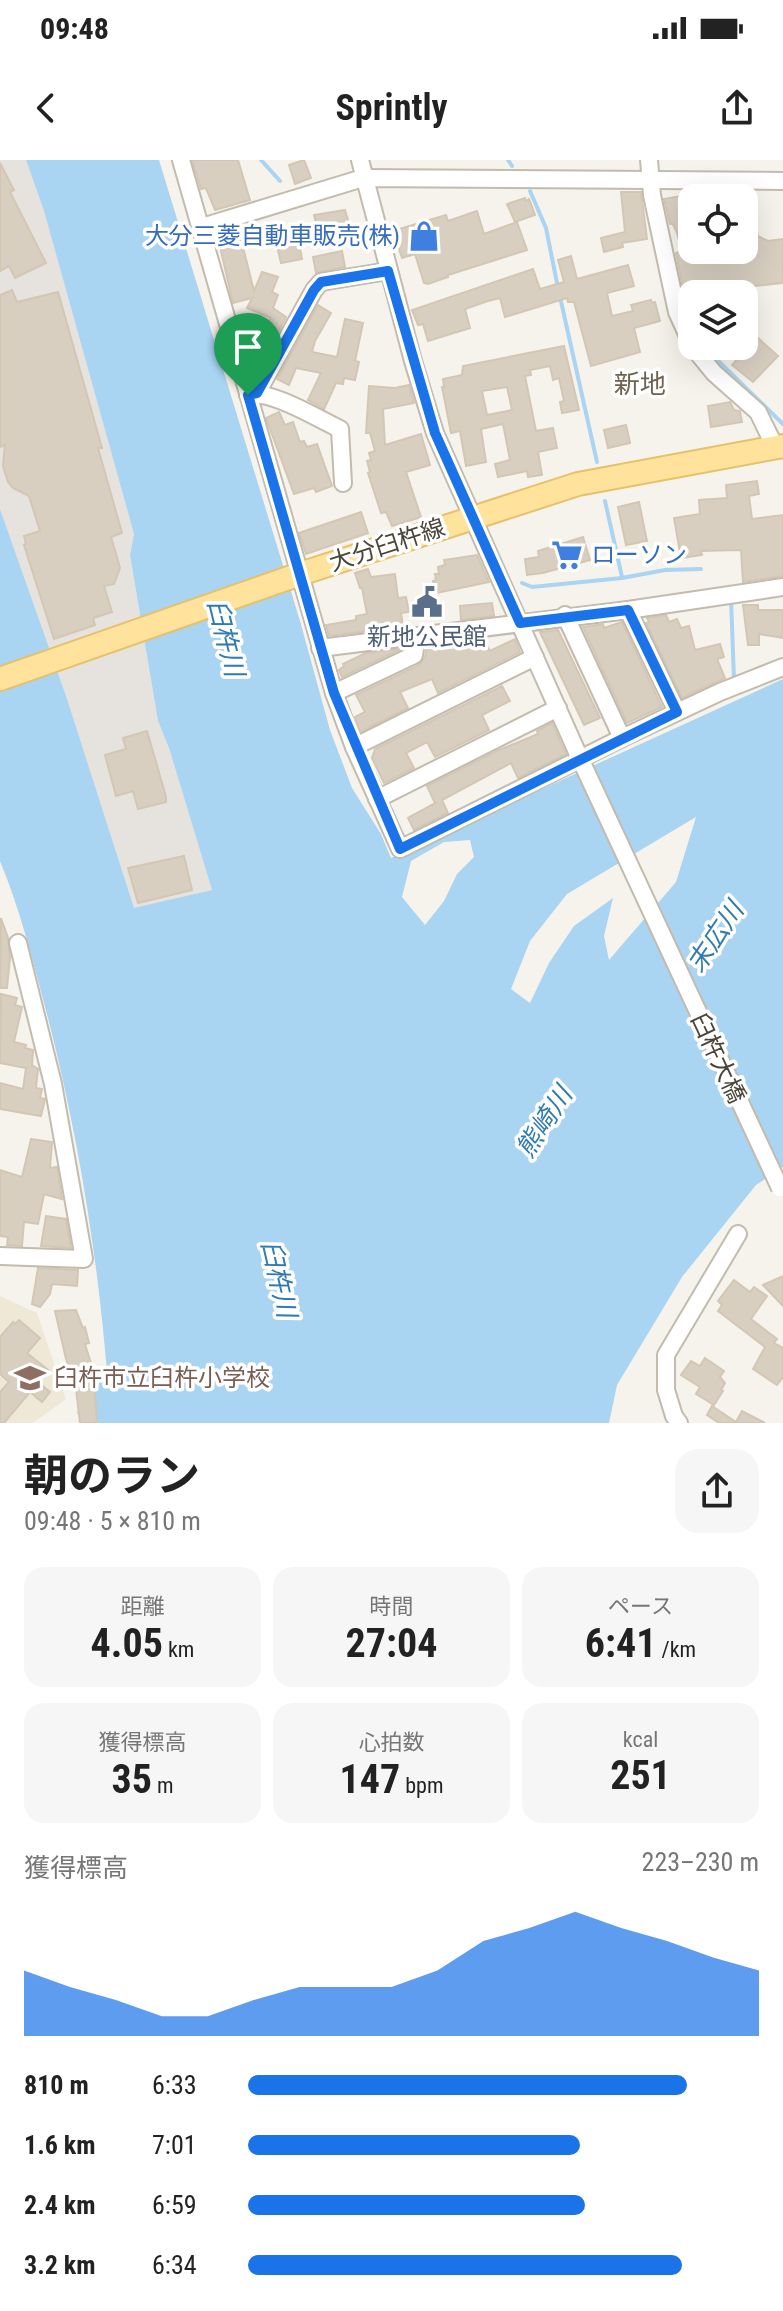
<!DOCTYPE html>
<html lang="ja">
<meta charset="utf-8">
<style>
body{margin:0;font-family:"Roboto Condensed","Noto Sans JP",sans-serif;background:#f6f6f6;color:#222;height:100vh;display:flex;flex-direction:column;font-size:30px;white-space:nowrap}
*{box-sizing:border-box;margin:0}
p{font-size:26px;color:#767676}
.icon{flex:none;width:44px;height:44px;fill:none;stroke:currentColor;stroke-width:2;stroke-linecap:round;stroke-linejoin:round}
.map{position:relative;height:1263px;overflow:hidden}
.sheet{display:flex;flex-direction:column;background:#fff;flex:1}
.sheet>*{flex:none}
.tools{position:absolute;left:678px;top:24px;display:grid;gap:16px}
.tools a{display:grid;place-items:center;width:80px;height:80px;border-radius:16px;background:#fff;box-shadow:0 8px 32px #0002;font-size:40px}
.pin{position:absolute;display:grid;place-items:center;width:68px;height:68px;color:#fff;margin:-82px -34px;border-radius:50% 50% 50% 0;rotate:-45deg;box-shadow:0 0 8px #0007}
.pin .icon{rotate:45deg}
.round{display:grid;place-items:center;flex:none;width:84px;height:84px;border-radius:24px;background:#f6f6f6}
.summary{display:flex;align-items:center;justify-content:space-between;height:136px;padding:0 24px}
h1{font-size:44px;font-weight:700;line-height:60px}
.metrics{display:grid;grid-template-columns:repeat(3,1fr);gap:12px;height:136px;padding:8px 24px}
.metrics div{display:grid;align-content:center;border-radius:20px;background:#f6f6f6;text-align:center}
.metrics b{font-size:40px;font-weight:700}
.metrics small{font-size:22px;font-weight:400}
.metrics p{font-size:22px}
.chart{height:224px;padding:16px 24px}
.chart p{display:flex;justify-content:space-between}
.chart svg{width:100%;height:144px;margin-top:8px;fill:#1a73e8;opacity:.7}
ul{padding:0 24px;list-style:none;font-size:26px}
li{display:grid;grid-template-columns:128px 96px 1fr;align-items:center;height:60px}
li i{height:20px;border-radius:10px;background:#1a73e8}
.status{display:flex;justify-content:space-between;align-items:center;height:56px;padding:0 40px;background:#fff;direction:ltr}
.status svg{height:22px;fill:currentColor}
header{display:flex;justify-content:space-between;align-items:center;height:104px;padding:0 24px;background:#fff;font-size:36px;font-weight:700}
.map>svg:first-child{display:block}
.industrial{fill:#e6e2dd}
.education{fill:#efe8d6}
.water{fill:#a9d4f2;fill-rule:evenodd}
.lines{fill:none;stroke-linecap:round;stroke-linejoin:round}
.stream{stroke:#a9d4f2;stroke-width:4}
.building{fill:#d8cfc1;stroke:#d3c7b4;stroke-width:2;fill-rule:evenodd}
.minor-casing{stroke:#c2bbae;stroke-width:20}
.major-casing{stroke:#e6c16a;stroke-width:26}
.minor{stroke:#fff;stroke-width:16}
.major{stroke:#ffe39c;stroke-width:22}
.minor-bridge-casing{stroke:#c2bbae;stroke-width:20;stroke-linecap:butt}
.minor-bridge{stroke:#fff;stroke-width:16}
.route-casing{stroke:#fff;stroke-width:16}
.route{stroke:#1a73e8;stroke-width:10}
.labels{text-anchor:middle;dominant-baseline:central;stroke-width:7;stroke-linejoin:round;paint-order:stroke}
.shop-label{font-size:24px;fill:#366cbe;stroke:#fff;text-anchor:end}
.street-label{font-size:24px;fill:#4b4439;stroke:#fff}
.service-label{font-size:24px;fill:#4e5e75;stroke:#fff}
.education-label{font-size:24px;fill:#785e54;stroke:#fff;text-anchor:start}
.neighbourhood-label{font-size:26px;fill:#6e6250;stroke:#fff}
.water-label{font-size:26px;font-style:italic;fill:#2e7ab2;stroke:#fff}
</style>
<div class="status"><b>09:48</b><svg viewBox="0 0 49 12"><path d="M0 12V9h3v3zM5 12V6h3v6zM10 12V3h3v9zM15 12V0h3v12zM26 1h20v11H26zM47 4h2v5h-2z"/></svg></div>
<header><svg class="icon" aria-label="back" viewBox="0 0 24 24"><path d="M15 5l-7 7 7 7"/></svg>Sprintly<svg class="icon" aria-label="share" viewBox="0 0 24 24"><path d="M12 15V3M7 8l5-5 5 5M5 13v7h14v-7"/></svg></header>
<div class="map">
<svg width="783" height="1263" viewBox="0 0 783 1263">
<rect width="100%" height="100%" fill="#f6f3ec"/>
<path class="industrial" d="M0,0h26l18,51 90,323 -4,21 28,166 11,27 43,142 -78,19 -67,-209 -67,-191z"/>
<path class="education" d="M0,1136l37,17 29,86 -33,24h-33z"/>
<path class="water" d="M26,0h133l141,461 30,109 22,58 29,46 10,24 392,-179v488l-27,18 -74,92 -65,108 -8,38h-528l-4,-11 30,-40c-10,-120 -29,-237 -59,-354 -14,-53 -27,-106 -48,-157v-352l67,190 67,209 78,-18 -43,-142 -11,-27 -28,-166 4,-21 -90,-323zM696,657l-20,65 -67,78 -5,-24 9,-38 -39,28 -25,37 -19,40 -19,-14 19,-48 37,-47zM470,680l4,17 -17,17 -13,27 -19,24 -23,-28 9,-36 33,-19z"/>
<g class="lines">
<g class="stream">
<path d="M261,0l19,21"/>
<path d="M508,0l4,6"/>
<path d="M530,31l16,37 12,60"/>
<path d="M560,137l37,165"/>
<path d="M706,189l77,75"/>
<path d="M605,341l17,76"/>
<path d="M522,423l10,4 90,-9 43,-8 36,-1"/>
<path d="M731,439l3,80"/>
</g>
</g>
<g class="building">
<path d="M192,0h46l12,40 -35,10 -9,-22 -5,1z"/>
<path d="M304,0l7,18 -16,6 -6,-19z"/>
<path d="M0,3l14,27 -4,2 36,71 -31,15 -6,-12 -9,5z"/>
<path d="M621,32h20l6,47 -25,4 1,4 -19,5 -3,-14 24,-6z"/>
<path d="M692,34v56h52v-18l13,-1 1,5 10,5 15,-2v44l-29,3 -2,3h-25l2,5h-45l-8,-41 6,-2 -5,-18 -4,-9h-3l-6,-25z"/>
<path d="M525,38l1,3 3,-2 6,16 -20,7 -8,-18z"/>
<path d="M345,50l4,14 -31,7 -4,-16z"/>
<path d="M477,51l7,23 33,-12 10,28 -79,25v2l-20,7 -4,-1 -9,-29 -13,4 -9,-27 53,-16 2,6z"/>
<path d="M239,71l15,60 8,-19 16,5 -6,15 6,3 -5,13 13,9 -25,47 -12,-7 -5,-18 3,-5 9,6 15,-22 -24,-10 5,-10 -19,5 -15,-65z"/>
<path d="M288,79l1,6 10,-2 3,16 -21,4 -5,-21z"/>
<path d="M342,91l3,16 -29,6 -3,-16z"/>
<path d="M571,96l6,23 51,-14 6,21 -27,7 5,23 21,-5 -2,-6 20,-5 1,3 3,-1 5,19 -26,7 6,24 -49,14 -17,-64h-6l-1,-4 -62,19 -5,-19 -12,3 -23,8 5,19 -42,13 -5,-17 -5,1 -6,-15 121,-41 7,20 24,-7 -6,-22z"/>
<path d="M12,130l5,12 41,-10 44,156h-4l24,85 -11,4 9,31 -6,16 -10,2 8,26 -19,6 2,7 -41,14 -30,-94 2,-1 -2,-8 16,-5 -11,-35 -16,-8 -5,-6 -5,-16 2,-21 -5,2v-152z"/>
<path d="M318,145l13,8 -16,28 -3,11 25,5 8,-38 18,4 -8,38 4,1 -4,18 -11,-2 -1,6 -7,-1 -12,26 -16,-9 13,-27 -25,-5 -7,17 -12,-6z"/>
<path d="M757,177l21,19 -25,26 -21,-17z"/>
<path d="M564,186l15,64 -17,3 -2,-11 4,-1 -5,-23 -6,2 -3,-14 -20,4 1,5 -6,1 11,55 17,-3 4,20 -19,4 4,23 -14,2 -1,-6 -29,6 -3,-13 15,-4 -7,-36 -22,5 5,33 -20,4 -6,-35 -9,2 -9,-46h2l-1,-8 19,-4 1,-9zM507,227l5,23 -25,5 -5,-24z"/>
<path d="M409,225l5,18 -31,6 2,36 36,-11 9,31 -24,7 15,45 -29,9 -6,-14 -5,1 -13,-40 2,-1 -3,-11 4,-1 -2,-7 6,-2 -5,-18h-4l3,-47 26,2z"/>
<path d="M730,242l4,8 6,1 2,11 -31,5 -3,-21z"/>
<path d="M279,252l6,13 8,-3 7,20 4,-1 3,6 10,-3 15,42 -16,6 -2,-4 -20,6 -28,-76z"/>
<path d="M626,265l4,18 -22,5 -4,-18z"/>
<path d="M757,321l2,13 -10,2 3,23 31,-4v61l-40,6 -2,-32 -40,1 1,4 -21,3 -7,-40 26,-4 -1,-14 28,-2 -1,-13z"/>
<path d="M639,342l8,39 -21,4 -8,-38z"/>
<path d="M361,352l7,21 -62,21 -7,-21z"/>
<path d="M583,377l7,23 -47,13 -16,2 -2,-16 14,-2 -1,-6z"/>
<path d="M477,395l12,27 -53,11 -3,-12 3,-1 -1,-6h4l-1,-7 7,-2 -1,-5z"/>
<path d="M368,409l3,8 24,-3 3,24 8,-1 3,15 -8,1 2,14 -74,9 -3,-11 30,-5v-4l11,-2 -5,-26h-2l-5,-15z"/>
<path d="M492,443l2,13 -33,4 -1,-14z"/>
<path d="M743,445h15v5h25v28l-24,-4v11h-11z"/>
<path d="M666,455l3,7 8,-3 4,9 8,-2 6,24 25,-6 4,13 -7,2 8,19 -43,20 -36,-75 3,-1 -2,-4z"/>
<path d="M622,462l40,85 -35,16 -44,-96 20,-3 1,4z"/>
<path d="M558,470l42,88 -16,7 -44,-93z"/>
<path d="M484,479l6,12 25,-12 5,13 -82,41 -6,-14 -32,13 8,16 -48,24 -5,-15 10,-5 -9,-17 63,-30 6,-8 2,-11z"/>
<path d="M401,489l-59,28 -3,-7 5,-4 -1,-2 23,-11z"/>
<path d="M502,526l8,15 -28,14 7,15 -54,27 -8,-15 -21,11 8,15 -30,15 -12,-25 3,-9z"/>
<path d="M552,563l14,31 -48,24 -7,-15 -69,37 6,13 -34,17 -6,-12 27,-15 -8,-17 72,-36 39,-16 -1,-3z"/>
<path d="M147,571l19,66v5l-28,7 -5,-18 -17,5 -11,-41 21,-6 -3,-11z"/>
<path d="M184,696l8,34 -54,13 -10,-35z"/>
<path d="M1,758l7,20 2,20 -3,30h-7z"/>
<path d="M1,834l16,4 -2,7 7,2 -8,35 12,3 -1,3 8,2 -1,15 6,4 -2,19 6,1 -2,9 5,1 -4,17 -41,-7v-26l23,6 3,-21 -26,-5z"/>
<path d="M31,979l21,3 -2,26 7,-1 5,32 -18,-5 -6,30 -14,-2 -2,24 -15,-1 1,-8 -8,-1v-66l22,7z"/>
<path d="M46,1056l20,3 5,29 -30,-2z"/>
<path d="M38,1108l40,2 -1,16 -25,-2 -2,10 -10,13 -8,-3z"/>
<path d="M783,1116v30l-20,-21z"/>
<path d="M734,1120l16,12 4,-5 13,9 -16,23 26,20 -3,4 9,5v29l-6,8 -24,-16 12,-22 -47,-36 4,-6 -4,-4z"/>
<path d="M76,1150l7,18 2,-1 4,16 -4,1 8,26 4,53h-17l-4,-34 -10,-30 -11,-48z"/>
<path d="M19,1160l21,18 -13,15 21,17 -10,12 12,10 -8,10 -12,-10 -26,31h-4v-31l9,-10 -9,-8v-37l13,-15 2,2z"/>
<path d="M705,1198l19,13 -4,6 5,6 -4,7 2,1 -9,14 -18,-11 4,-7 -19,-12 10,-14 9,5z"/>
<path d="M712,1246l24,16 6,-11 23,12h-46l-12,-8z"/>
</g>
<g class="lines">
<defs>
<g id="minor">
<path d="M181,0l153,533 20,54 46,102 222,-111 98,-46 63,-25"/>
<path d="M360,0l53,201 22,72 142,319"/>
<path d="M649,0l3,35 25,117 15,33"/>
<path d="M202,67l161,-49 420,3"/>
<path d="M692,186l22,27 44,39 17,35"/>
<path d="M257,233l57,-103 7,-8 67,-11"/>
<path d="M248,235c22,-6 70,24 92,34l3,54"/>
<path d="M628,450l49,102"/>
<path d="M565,455l57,123"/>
<path d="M320,488l308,-38 155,-23"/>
<path d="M334,533l80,-38 3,-19"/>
<path d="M354,587l181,-90"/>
<path d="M377,639l181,-91"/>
<path d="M0,1096l84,3 -31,-175 -35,-141"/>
<path d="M679,1263l-5,-7 -8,-26v-35l72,-121"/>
</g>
<path id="major" d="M0,519l300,-105 278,-90 205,-38"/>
</defs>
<use href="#minor" class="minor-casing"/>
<use href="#major" class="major-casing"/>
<use href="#minor" class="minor"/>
<use href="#major" class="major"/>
<defs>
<path id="minor-bridge" d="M577,592l203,436"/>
</defs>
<use href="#minor-bridge" class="minor-bridge-casing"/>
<use href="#minor-bridge" class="minor-bridge"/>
</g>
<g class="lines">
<defs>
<path id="route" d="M388,111l47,162 85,190 108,-13 49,102 -277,137 -66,-156 -86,-298 9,-2 57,-103 7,-8z"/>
</defs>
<use href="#route" class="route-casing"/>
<use href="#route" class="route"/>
</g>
<defs>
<symbol id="shop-bare" viewBox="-9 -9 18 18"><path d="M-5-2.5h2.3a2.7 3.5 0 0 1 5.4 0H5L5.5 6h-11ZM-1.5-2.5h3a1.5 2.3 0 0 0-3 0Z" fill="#3f7fe0" stroke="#fff" stroke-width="2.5" paint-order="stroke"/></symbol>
<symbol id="supermarket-bare" viewBox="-9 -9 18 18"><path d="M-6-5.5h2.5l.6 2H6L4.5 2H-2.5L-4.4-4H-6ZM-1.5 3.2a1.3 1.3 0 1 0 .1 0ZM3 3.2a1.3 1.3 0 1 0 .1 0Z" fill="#3f7fe0" stroke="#fff" stroke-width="2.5" paint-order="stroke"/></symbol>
<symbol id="civic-bare" viewBox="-9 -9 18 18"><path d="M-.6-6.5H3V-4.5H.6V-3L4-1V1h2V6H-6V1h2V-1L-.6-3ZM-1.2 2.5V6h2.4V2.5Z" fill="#5c6f8a" stroke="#fff" stroke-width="2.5" paint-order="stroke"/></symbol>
<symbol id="school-bare" viewBox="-9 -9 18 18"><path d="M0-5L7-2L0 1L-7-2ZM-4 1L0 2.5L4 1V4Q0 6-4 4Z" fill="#8d6e63" stroke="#fff" stroke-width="2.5" paint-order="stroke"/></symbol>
</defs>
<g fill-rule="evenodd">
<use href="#shop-bare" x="402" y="54" width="44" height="44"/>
<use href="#supermarket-bare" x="545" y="373" width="44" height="44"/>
<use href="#civic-bare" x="405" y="420" width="44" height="44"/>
<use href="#school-bare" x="8" y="1196" width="44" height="44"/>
</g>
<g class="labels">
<g class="shop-label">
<text x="400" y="76">大分三菱自動車販売(株)</text>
<text x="591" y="395" text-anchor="start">ローソン</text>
</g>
<g class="street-label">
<text transform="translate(387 385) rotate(-18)">大分臼杵線</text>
<text transform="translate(718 898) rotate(65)">臼杵大橋</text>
</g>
<g class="service-label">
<text x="427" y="477">新地公民館</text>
</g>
<g class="education-label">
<text x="54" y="1218">臼杵市立臼杵小学校</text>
</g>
<g class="neighbourhood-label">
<text x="640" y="224">新地</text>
</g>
<g class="water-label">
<text transform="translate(226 478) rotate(76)">臼杵川</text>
<text transform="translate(715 777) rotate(-56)">末広川</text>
<text transform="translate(544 962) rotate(-57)">熊崎川</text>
<text transform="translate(279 1119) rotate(77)">臼杵川</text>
</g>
</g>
</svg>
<div class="tools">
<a><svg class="icon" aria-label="locate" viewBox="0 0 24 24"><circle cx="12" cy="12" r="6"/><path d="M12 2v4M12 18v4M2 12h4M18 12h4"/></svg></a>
<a><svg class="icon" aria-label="layers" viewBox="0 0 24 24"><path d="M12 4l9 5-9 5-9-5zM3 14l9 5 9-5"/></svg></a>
</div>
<div class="pin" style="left:248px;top:235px;background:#1e9e55"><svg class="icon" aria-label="arrive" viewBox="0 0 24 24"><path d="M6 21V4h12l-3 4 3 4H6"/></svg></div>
</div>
<section class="sheet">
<div class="summary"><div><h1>朝のラン</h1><p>09:48 · 5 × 810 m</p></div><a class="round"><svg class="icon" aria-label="share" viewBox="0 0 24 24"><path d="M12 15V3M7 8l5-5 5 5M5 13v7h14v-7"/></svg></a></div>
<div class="metrics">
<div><p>距離</p><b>4.05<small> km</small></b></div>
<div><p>時間</p><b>27:04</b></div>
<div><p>ペース</p><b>6:41<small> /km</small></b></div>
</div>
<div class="metrics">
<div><p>獲得標高</p><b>35<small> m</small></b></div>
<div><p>心拍数</p><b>147<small> bpm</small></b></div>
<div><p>kcal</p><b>251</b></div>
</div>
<div class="chart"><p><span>獲得標高</span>223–230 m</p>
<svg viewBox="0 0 160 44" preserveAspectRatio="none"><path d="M0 44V24L10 29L20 33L30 38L40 38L50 33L60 29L70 29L80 29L90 24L100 15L110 11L120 6L130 11L140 15L150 20L160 24V44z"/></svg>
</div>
<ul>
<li><b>810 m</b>6:33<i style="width:86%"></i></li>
<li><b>1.6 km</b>7:01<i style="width:65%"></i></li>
<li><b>2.4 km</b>6:59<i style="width:66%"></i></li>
<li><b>3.2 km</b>6:34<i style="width:85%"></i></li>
</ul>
</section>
